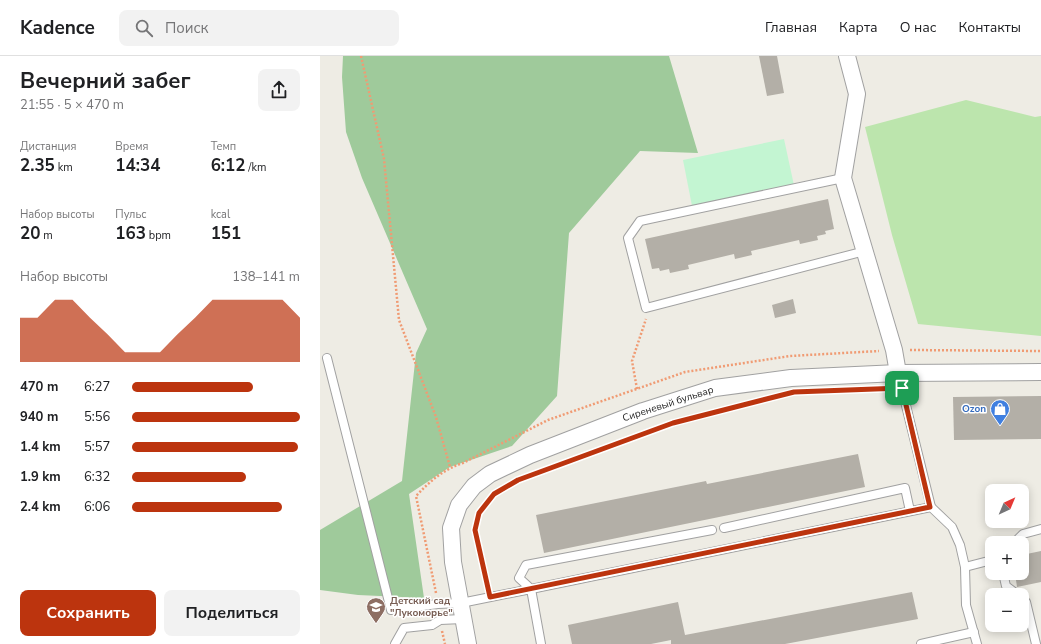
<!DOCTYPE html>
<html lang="ru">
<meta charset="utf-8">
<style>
body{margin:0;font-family:"Nunito Sans",sans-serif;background:#f2f2f2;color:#202124;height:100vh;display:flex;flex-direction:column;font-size:15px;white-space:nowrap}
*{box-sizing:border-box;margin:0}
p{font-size:13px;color:#757577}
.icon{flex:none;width:22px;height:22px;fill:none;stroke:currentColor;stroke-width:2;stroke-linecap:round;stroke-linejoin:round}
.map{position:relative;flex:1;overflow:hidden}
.panel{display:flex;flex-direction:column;background:#fff;width:320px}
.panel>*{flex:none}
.needle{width:26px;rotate:44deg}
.controls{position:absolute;left:665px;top:428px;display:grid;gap:8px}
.controls a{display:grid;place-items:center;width:44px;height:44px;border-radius:8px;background:#fff;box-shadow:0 2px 10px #0003;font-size:20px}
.pin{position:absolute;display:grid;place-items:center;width:34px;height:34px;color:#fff;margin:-17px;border-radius:8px;box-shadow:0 2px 6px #0006}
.round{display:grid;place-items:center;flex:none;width:42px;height:42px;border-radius:8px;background:#f2f2f2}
.overview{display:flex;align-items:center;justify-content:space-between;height:68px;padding:0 20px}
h1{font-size:22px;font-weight:700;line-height:30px}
.stats{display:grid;grid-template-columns:repeat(3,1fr);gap:6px;height:68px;padding:4px 20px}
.stats div{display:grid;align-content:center}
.stats b{font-size:17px;font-weight:700}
.stats small{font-size:11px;font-weight:400}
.stats p{font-size:11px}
.chart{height:112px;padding:8px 20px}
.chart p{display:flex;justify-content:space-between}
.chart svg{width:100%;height:72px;margin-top:4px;fill:#bc340e;opacity:.7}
.action{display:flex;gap:8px;margin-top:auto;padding:8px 20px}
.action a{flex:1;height:46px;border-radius:8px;background:#bc340e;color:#fff;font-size:16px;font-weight:700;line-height:46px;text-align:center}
.action a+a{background:#f2f2f2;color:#202124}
ul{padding:0 20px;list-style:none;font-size:13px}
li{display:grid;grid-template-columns:64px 48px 1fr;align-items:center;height:30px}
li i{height:10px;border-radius:5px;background:#bc340e}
header{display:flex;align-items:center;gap:24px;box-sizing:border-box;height:56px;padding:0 20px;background:#fff;border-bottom:1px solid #e0e0e0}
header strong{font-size:19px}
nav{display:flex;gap:22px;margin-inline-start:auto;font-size:14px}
.search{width:280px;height:36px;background:#f2f2f2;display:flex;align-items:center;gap:10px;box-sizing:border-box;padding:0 14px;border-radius:8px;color:#757577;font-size:15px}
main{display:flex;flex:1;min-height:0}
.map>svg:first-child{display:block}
.grass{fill:#bce5ad}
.forest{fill:#9fca9b}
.park{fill:#c3f5d2}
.building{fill:#b3afa7}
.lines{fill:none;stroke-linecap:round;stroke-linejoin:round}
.lane-casing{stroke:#a1a1a1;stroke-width:10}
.street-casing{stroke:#a1a1a1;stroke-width:18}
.path{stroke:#f09b73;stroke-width:2.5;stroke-dasharray:2 2;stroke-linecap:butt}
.lane{stroke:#fff;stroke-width:8}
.street{stroke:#fff;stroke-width:16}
.route-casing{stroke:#fff;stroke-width:8}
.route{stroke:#bc340e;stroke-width:5}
.labels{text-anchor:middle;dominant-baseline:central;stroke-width:3;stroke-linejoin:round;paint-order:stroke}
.street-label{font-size:10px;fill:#1d1d1d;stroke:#fff}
.shop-label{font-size:10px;font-weight:bold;fill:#366cbe;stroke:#fff;text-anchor:end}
.education-label{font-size:10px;font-weight:bold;fill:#785e54;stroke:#fff;text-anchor:start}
</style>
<header>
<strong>Kadence</strong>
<div class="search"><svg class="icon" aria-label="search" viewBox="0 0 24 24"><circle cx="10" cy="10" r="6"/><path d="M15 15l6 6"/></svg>Поиск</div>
<nav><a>Главная</a><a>Карта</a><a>О нас</a><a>Контакты</a></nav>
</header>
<main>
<section class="panel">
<div class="overview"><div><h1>Вечерний забег</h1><p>21:55 · 5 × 470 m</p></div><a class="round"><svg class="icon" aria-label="share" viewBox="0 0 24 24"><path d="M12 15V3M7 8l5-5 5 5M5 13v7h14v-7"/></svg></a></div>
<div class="stats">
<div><p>Дистанция</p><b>2.35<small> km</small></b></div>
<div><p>Время</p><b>14:34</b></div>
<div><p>Темп</p><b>6:12<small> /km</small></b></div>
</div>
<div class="stats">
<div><p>Набор высоты</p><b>20<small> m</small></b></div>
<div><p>Пульс</p><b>163<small> bpm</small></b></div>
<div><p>kcal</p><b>151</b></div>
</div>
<div class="chart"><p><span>Набор высоты</span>138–141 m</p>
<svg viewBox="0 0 160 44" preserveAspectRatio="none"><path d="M0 44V17L10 17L20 6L30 6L40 17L50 27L60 38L70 38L80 38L90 27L100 17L110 6L120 6L130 6L140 6L150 6L160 17V44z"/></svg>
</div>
<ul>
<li><b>470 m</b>6:27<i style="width:72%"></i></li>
<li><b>940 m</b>5:56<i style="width:100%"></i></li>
<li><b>1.4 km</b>5:57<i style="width:99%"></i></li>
<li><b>1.9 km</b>6:32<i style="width:68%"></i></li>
<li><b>2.4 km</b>6:06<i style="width:89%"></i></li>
</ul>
<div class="action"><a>Сохранить</a><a>Поделиться</a></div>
</section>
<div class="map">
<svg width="721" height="588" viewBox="0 0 721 588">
<rect width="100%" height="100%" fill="#eeece4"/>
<path class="grass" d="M646,44l69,17 6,-1v220l-123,-12 -26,-89 -27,-108z"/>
<path class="forest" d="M23,0h326l29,97 -58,-2 -71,82 -12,163 -45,50 -62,21 -41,27 15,104 -66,-3 -38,-5v-60l82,-49 14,-128 11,-24 -65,-151 -16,-46 -4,-55z"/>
<path class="park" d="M464,83l11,51 -102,21 -10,-51z"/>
<g class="building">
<path d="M439,0h18l7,37 -17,3z"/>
<path d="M508,143l6,30 -9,2 1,3 -9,2 1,4 -18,4 -1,-4 -48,11 1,4 -17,4 -1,-5 -46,11 1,4 -19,4 -1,-4 -9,2 -1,-3 -7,1 -7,-30z"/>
<path d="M473,243l3,14 -21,5 -3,-13z"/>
<path d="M721,340v43l-87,1 -1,-43z"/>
<path d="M538,398l7,33 -321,66 -8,-38 170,-34 1,3z"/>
<path d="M721,495v31l-24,5 -2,-14h7v-18z"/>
<path d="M592,536l6,27 -133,25h-114v-4l-20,4h-79l-4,-19 110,-23 7,33z"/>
</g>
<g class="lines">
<defs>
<g id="lane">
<path d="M523,122l-203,43 -12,17 18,70 219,-57"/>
<path d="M7,302l64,252 47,-6 23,-1 70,-14 10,55"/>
<path d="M578,317l33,134"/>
<path d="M404,472l181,-40 5,23"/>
<path d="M392,474l-186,35 -7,13 12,11 400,-82 21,20 8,18 5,22 1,38 11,39"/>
<path d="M694,487l9,-9 18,-5"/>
<path d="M645,511l27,-7"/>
<path d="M683,517l3,13 12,9"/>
<path d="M702,542l4,4 10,42"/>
<path d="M75,588l9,-16 28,-3 8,-5 23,-1"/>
<path d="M601,588l53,-12"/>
</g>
<g id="street">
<path d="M527,0l10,38 -14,84 51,172 4,23"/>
<path d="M148,588l-15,-82 -2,-34 8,-23 15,-19 16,-12 40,-19 113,-44 72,-23 76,-10 107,-5 143,-1"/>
</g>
</defs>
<use href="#lane" class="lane-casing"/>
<use href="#street" class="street-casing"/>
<g class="path">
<path d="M41,0l23,103 15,161 37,97 14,50"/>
<path d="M590,294l131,1"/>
<path d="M317,333l-5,-28 14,-42"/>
<path d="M201,422l152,-55 98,-25"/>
<path d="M168,531l-13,-57 4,-17 14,-19 22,-13"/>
<path d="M116,537l-20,-97c14,-15 28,-27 47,-33l85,-43 137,-48 105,-16 89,-5"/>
<path d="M122,575l3,13"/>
</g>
<use href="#lane" class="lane"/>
<use href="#street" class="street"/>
</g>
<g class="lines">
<defs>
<path id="route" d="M582,332l28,119 -440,90 -15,-67 4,-17 15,-19 24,-14 155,-57 121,-31z"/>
</defs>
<use href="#route" class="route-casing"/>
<use href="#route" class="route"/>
</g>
<defs>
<symbol id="shop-pin" viewBox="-11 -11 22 30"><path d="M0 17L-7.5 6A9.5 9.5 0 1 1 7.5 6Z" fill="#3f7fe0" stroke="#fff"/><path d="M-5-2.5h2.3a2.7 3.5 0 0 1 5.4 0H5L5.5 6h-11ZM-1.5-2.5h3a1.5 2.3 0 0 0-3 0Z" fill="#fff"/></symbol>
<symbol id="school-pin" viewBox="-11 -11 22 30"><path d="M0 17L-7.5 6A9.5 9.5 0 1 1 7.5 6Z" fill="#8d6e63" stroke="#fff"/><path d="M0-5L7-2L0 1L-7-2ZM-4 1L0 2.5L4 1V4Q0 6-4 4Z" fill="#fff"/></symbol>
</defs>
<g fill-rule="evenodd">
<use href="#shop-pin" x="669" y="342" width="22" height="30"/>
<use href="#school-pin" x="45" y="540" width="22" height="30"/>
</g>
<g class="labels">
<g class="street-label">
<text transform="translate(348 348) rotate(-18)">Сиреневый бульвар</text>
</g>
<g class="shop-label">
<text x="666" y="353">Ozon</text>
</g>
<g class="education-label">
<text x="70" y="545">Детский сад<tspan x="70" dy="12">"Лукоморье"</tspan></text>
</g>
</g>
</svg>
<div class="controls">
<a><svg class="needle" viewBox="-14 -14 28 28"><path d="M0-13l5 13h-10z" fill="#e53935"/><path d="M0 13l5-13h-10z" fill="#757577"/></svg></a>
<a>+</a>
<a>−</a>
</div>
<div class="pin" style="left:582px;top:332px;background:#1e9e55"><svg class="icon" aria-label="arrive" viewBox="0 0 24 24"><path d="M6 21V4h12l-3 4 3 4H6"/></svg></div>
</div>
</main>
